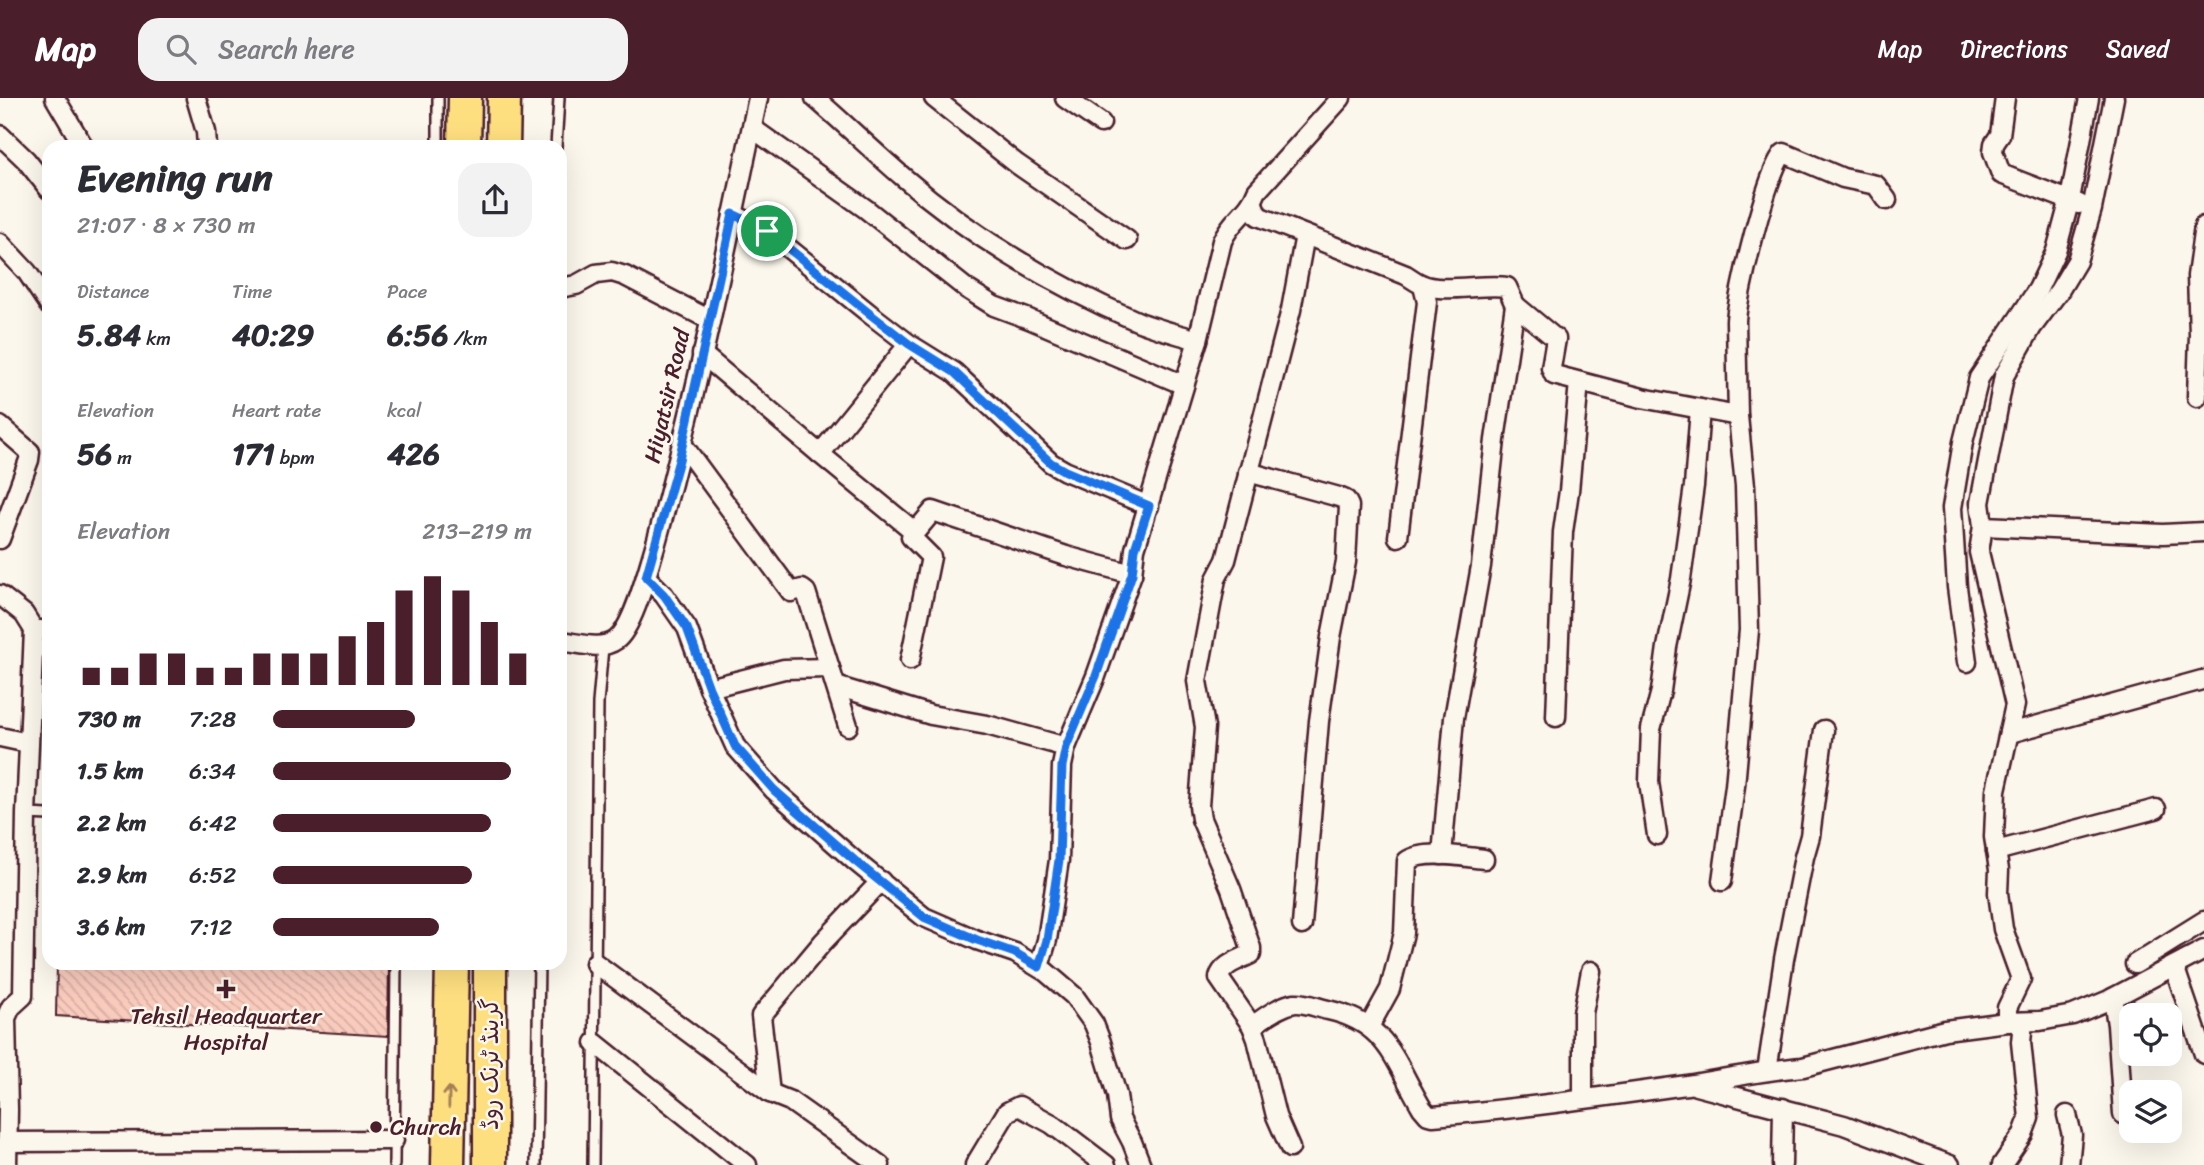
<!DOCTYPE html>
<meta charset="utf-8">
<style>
body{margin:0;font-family:Sriracha,"Playpen Sans Arabic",sans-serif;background:#f2f2f3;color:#2b2b33;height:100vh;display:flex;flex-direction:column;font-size:26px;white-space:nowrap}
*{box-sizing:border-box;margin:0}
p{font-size:23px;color:#7c7c81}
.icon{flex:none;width:38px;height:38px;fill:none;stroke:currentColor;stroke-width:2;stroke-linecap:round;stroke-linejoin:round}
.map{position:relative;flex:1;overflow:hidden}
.details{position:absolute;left:42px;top:42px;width:525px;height:830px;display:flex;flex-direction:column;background:#fff;border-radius:21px;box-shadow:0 7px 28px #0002}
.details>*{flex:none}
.controls{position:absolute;left:2119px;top:905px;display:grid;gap:14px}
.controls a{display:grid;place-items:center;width:63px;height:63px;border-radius:14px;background:#fff;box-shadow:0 7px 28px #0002;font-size:35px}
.pin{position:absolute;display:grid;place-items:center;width:60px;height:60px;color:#fff;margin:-30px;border:4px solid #fff;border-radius:50%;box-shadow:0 2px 7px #0007}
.round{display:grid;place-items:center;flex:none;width:74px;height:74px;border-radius:21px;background:#f2f2f3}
.headline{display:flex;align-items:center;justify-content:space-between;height:119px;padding:0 35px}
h1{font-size:38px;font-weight:700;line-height:52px}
.figures{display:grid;grid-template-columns:repeat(3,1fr);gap:10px;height:119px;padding:7px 35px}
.figures div{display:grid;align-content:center}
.figures b{font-size:30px;font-weight:700}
.figures small{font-size:19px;font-weight:400}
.figures p{font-size:19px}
.chart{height:196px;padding:14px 35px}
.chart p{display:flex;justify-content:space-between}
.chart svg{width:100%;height:126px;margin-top:7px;stroke:#4a1f2b;stroke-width:6}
ul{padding:0 35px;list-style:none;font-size:23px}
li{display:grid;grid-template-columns:112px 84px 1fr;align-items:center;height:52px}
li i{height:18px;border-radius:9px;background:#4a1f2b}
header{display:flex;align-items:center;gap:42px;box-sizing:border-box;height:98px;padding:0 35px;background:#4a1f2b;color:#fff}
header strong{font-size:33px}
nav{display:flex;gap:38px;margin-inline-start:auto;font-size:24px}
.search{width:490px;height:63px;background:#f2f2f3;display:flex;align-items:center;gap:18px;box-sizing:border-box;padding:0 24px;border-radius:21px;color:#7c7c81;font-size:26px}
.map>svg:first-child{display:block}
.building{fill:url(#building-back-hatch);stroke:#4a1f2b;stroke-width:2}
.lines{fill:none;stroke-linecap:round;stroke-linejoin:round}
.lane-casing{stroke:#4a1f2b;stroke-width:14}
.street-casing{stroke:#4a1f2b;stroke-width:23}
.highway-casing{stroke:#4a1f2b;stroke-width:37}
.lane{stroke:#fbf7ec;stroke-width:9}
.street{stroke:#fbf7ec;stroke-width:18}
.highway{stroke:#fedf80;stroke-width:32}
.oneway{stroke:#a47f56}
.route-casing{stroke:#fff;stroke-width:14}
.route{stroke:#1a73e8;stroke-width:9}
.poi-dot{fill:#4a1f2b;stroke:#fbf7ec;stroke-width:2.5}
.labels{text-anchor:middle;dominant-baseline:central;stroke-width:5;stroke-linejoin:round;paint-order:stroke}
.street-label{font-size:23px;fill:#4a1f2b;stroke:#fbf7ec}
.poi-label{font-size:23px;fill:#4a1f2b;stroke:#fbf7ec}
</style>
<header>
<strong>Map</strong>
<div class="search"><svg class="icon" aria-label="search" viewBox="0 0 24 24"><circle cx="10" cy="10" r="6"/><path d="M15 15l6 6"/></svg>Search here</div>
<nav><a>Map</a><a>Directions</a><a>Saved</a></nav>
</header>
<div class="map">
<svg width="2204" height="1067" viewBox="0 0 2204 1067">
<defs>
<pattern id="building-back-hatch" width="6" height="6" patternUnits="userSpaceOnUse" patternTransform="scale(1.75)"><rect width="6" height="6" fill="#f9cbbd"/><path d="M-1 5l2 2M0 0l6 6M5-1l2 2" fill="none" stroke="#d7aea3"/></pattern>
</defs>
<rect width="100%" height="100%" fill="#fbf7ec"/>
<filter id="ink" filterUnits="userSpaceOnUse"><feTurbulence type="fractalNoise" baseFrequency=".0143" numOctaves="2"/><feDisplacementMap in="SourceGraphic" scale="14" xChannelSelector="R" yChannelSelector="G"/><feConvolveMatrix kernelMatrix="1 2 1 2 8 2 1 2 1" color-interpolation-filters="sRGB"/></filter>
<g filter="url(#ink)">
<path class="building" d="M57,864h332l-1,74 -332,-20z"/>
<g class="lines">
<defs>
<g id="lane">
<path d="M438,49v-49"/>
<path d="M556,49l3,-49"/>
<path d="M26,716l23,1"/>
<path d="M394,1067l2,-203"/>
<path d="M536,1067l3,-203"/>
<path d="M593,1067l5,-462 5,-56"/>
</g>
<g id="street">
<path d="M55,0l29,49"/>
<path d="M196,0l10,34 1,15"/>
<path d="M815,0c30,26 58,53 87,78 70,61 151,109 235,145 19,8 41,13 61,19"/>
<path d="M934,0l83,66 110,76"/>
<path d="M1065,0l36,25"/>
<path d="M2005,0l-5,37 -6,9 -1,8 8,22 78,30"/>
<path d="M752,30l114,81 101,80 27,17 35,13 155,66"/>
<path d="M0,37l26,25 23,29"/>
<path d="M1253,106l5,12 148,59c5,3 10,7 15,9 19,10 63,-1 86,3l8,18 -20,135 -14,126 -27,152 -12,137"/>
<path d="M733,116l34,17 103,83 39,30 45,28 97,91 14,8 84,35"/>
<path d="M0,145l27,29 22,33"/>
<path d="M560,190l16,-3 20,-11 16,-2 13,4 85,44"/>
<path d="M1515,207l41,34 -5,29 3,7 88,23 96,18"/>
<path d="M702,256l118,100 95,78"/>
<path d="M2197,299l2,-63 -2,-58 7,-50"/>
<path d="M0,328l30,26 -1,8 -29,79"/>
<path d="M682,346l109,148 11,-3 4,3 42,134"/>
<path d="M820,356l89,-110"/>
<path d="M1248,374l91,25 7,3 3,6 -3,56 -15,75 -12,84 -17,204"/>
<path d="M1983,428l180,8 41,-2"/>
<path d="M1398,439l29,-235 -4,-16"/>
<path d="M646,479l18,18 23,33 22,60 26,58 39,44 81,71 69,56 53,23 38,13 31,19 28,24 20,28 7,18 16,53 3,24 12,23 9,23"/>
<path d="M0,497l24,19 10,16"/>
<path d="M560,543c18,2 41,10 56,-1 18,-13 33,-75 40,-97 41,-147 70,-297 102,-445"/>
<path d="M910,562l21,-103 -20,-20 22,-26 133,45 66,18"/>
<path d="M1967,564l-10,-75 -5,-79 11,-66 16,-64 59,-89 18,-38 14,-52 19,-101"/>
<path d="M836,588l95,29 56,10 79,22"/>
<path d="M709,590l75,-19 46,-1"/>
<path d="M1556,619l7,-185 6,-41 10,-109"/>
<path d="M2010,635l192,-53"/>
<path d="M0,639l28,6"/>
<path d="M1657,737l-8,-53 2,-53 10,-38 6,-44 14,-68 13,-93 6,-77"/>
<path d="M1996,753l160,-42"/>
<path d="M1722,783l13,-95 14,-156 -4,-144 -7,-70 -2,-95c1,-25 32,-155 48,-168l59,25 33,7 11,15"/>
<path d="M595,865l175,130 20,8 90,64"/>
<path d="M2135,866l69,-43"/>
<path d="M2174,868l30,88"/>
<path d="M1039,869l8,-27 12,-80 3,-94 4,-19 30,-71 36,-102 3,-25 63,-209 24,-99c10,-23 27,-28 35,-50l84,-93"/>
<path d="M2113,900l4,27 6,89"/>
<path d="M2007,924v-14l14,-29 -18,-50 -5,-36 1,-23 -5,-33 2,-47 19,-85 -36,-153 4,-26 -3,-23 24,-127 28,-49 27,-36 18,-30 15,-52 22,-111"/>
<path d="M1252,928c12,-8 28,-21 43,-23 10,-1 23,5 33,7 60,13 66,51 94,98l6,7 5,1c85,-7 169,-19 254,-31 38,-6 76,-15 116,-18l142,-37 62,-8 33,-1 33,-6 36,-15 95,-50"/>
<path d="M1369,929l21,-38 14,-56 3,-72c16,-12 58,-4 77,-2"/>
<path d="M595,945l152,122"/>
<path d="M1767,973l17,-112 20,-102 6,-21 14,-106"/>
<path d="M1696,988l148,39 106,40"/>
<path d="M770,995l-9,-77 62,-74 58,-61"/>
<path d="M1583,1001v-86l8,-42"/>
<path d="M2067,1017l5,20 -3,30"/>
<path d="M7,1044l387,-2"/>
<path d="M1290,1050l-14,-32 -19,-77 -5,-13 -33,-48c3,-14 21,-18 32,-24v-6l-20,-59 -30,-70 -2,-13 6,-79 -8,-46 19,-102 10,-19 65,-250 14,-75"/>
<path d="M7,1067l1,-55 -2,-92 5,-11 12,-11 3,-182 8,-184h15"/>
<path d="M975,1067l32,-53 12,-6 33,18 54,41"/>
<path d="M1782,1067l1,-57"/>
<path d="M2002,1067l21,-31 6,-16 -8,-76 2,-20"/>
</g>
<g id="highway">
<path d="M464,49l1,-49"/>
<path d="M503,49l1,-49"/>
<path d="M448,1067l4,-203"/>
<path d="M490,1067v-203"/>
</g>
</defs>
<use href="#lane" class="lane-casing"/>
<use href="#street" class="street-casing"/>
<use href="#highway" class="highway-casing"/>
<use href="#lane" class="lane"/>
<use href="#street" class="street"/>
<use href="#highway" class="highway"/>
</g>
<defs><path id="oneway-shaft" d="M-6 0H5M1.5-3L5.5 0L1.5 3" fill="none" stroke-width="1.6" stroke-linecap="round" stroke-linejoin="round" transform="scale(1.75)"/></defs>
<use class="oneway" href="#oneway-shaft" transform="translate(449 999) rotate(-89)"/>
</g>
<g class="lines" filter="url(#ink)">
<defs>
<path id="route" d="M733,116l34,17 103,83 39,30 45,28 97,91 14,8 84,35 -14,43 -3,25 -36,102 -30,71 -4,19 -3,94 -12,80 -8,27 -24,-14 -38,-13 -53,-23 -69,-56 -81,-71 -39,-44 -26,-58 -22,-60 -23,-33 -18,-18 33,-117z"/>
</defs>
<use href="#route" class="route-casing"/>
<use href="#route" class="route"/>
</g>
<g class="poi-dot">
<path d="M222.5 880.5h7v7h7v7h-7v7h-7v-7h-7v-7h7z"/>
<circle cx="376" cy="1029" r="7"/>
</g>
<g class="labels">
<g class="street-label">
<text transform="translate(667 298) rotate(-77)">Hiyatsir Road</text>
<text transform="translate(490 966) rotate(-90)">گرینڈ ٹرنک روڈ</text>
</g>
<g class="poi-label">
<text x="226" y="918">Tehsil Headquarter<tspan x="226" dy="26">Hospital</tspan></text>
<text x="390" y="1029" text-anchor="start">Church</text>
</g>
</g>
</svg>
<div class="controls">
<a><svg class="icon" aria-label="locate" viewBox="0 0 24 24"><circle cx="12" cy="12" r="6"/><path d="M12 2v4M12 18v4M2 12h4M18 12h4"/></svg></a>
<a><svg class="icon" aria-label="layers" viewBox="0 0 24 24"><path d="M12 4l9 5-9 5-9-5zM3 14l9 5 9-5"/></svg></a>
</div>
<div class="pin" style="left:767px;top:133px;background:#1e9e55"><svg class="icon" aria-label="arrive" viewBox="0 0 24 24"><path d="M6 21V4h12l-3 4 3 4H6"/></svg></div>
<section class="details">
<div class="headline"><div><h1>Evening run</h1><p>21:07 · 8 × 730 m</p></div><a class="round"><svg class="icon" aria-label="share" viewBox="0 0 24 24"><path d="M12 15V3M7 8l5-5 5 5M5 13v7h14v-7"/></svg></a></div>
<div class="figures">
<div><p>Distance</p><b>5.84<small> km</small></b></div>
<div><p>Time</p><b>40:29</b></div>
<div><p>Pace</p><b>6:56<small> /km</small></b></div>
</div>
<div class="figures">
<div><p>Elevation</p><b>56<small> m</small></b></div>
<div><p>Heart rate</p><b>171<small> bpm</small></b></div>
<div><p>kcal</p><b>426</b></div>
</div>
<div class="chart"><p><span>Elevation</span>213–219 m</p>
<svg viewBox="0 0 160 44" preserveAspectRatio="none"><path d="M5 44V38M15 44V38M25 44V33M35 44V33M45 44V38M55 44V38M65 44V33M75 44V33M85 44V33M95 44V27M105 44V22M115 44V11M125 44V6M135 44V11M145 44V22M155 44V33"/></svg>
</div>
<ul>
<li><b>730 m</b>7:28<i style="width:55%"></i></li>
<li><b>1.5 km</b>6:34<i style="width:92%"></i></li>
<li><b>2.2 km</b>6:42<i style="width:84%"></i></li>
<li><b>2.9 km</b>6:52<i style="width:77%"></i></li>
<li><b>3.6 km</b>7:12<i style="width:64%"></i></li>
</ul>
</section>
</div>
